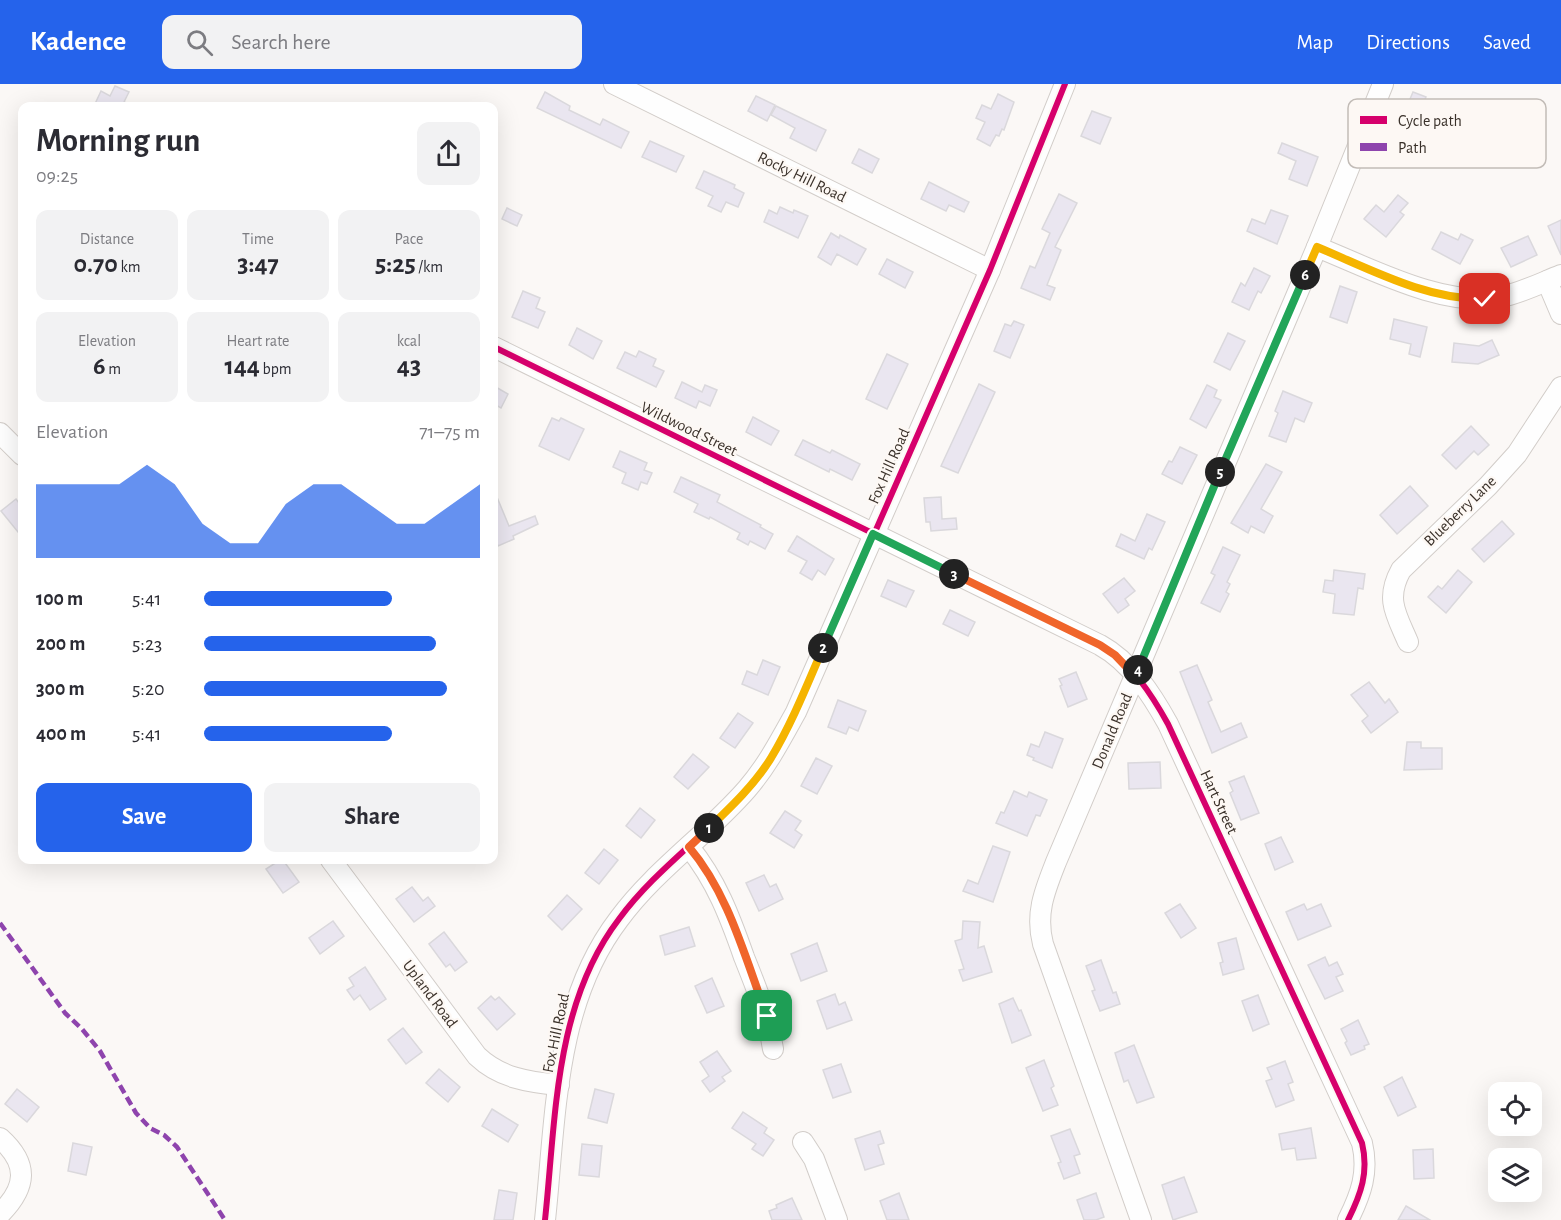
<!DOCTYPE html>
<meta charset="utf-8">
<style>
body{margin:0;font-family:"Alegreya Sans",sans-serif;background:#f2f2f3;color:#2b2b33;height:100vh;display:flex;flex-direction:column;font-size:22px;white-space:nowrap}
*{box-sizing:border-box;margin:0}
p{font-size:20px;color:#7c7c81}
.icon{flex:none;width:33px;height:33px;fill:none;stroke:currentColor;stroke-width:2;stroke-linecap:round;stroke-linejoin:round}
.map{position:relative;flex:1;overflow:hidden}
.panel{position:absolute;left:18px;top:18px;width:480px;height:762px;display:flex;flex-direction:column;background:#fff;border-radius:12px;box-shadow:0 6px 24px #0002}
.panel>*{flex:none}
.fabs{position:absolute;left:1488px;top:998px;display:grid;gap:12px}
.fabs a{display:grid;place-items:center;width:54px;height:54px;border-radius:12px;background:#fff;box-shadow:0 6px 24px #0002;font-size:30px}
.pin{position:absolute;display:grid;place-items:center;width:51px;height:51px;color:#fff;margin:-26px;border-radius:12px;box-shadow:0 3px 9px #0006}
.km{position:absolute;width:30px;height:30px;margin:-15px;border-radius:50%;background:#222;color:#fff;font-size:16px;line-height:30px;text-align:center}
.round{display:grid;place-items:center;flex:none;width:63px;height:63px;border-radius:12px;background:#f2f2f3}
.summary{display:flex;align-items:center;justify-content:space-between;height:102px;padding:0 18px}
h1{font-size:33px;font-weight:700;line-height:45px}
.metrics{display:grid;grid-template-columns:repeat(3,1fr);gap:9px;height:102px;padding:6px 18px}
.metrics div{display:grid;align-content:center;border-radius:12px;background:#f2f2f3;text-align:center}
.metrics b{font-size:26px;font-weight:700}
.metrics small{font-size:16px;font-weight:400}
.metrics p{font-size:16px}
.chart{height:168px;padding:12px 18px}
.chart p{display:flex;justify-content:space-between}
.chart svg{width:100%;height:108px;margin-top:6px;fill:#2563eb;opacity:.7}
.button{display:flex;gap:12px;margin-top:auto;padding:12px 18px}
.button a{flex:1;height:69px;border-radius:12px;background:#2563eb;color:#fff;font-size:24px;font-weight:700;line-height:69px;text-align:center}
.button a+a{background:#f2f2f3;color:#2b2b33}
ul{padding:0 18px;list-style:none;font-size:20px}
li{display:grid;grid-template-columns:96px 72px 1fr;align-items:center;height:45px}
li i{height:15px;border-radius:8px;background:#2563eb}
header{display:flex;align-items:center;gap:36px;box-sizing:border-box;height:84px;padding:0 30px;background:#2563eb;color:#fff}
header strong{font-size:28px}
nav{display:flex;gap:33px;margin-inline-start:auto;font-size:21px}
.search{width:420px;height:54px;background:#f2f2f3;display:flex;align-items:center;gap:15px;box-sizing:border-box;padding:0 21px;border-radius:12px;color:#7c7c81;font-size:22px}
.map>svg:first-child{display:block}
.building{fill:#eae6f0;stroke:#dad8dc;stroke-width:1.5}
.lines{fill:none;stroke-linecap:round;stroke-linejoin:round}
.minor-casing{stroke:#d2cdc9;stroke-width:22}
.minor{stroke:#fefefe;stroke-width:20}
.quiet{stroke:#8e44ad;stroke-width:4.5;stroke-dasharray:9 4.5;stroke-linecap:butt}
.cycleway-casing{stroke:#fdf8f4;stroke-width:10}
.cycleway{stroke:#d6006c;stroke-width:6}
.split-1-casing{stroke:#fff;stroke-width:12}
.split-2-casing{stroke:#fff;stroke-width:12}
.split-3-casing{stroke:#fff;stroke-width:12}
.split-4-casing{stroke:#fff;stroke-width:12}
.split-5-casing{stroke:#fff;stroke-width:12}
.split-6-casing{stroke:#fff;stroke-width:12}
.split-7-casing{stroke:#fff;stroke-width:12}
.split-1{stroke:#f0652b;stroke-width:8}
.split-2{stroke:#f5b400;stroke-width:8}
.split-3{stroke:#22a559;stroke-width:8}
.split-4{stroke:#f0652b;stroke-width:8}
.split-5{stroke:#22a559;stroke-width:8}
.split-6{stroke:#22a559;stroke-width:8}
.split-7{stroke:#f5b400;stroke-width:8}
.labels{text-anchor:middle;dominant-baseline:central;stroke-width:4.5;stroke-linejoin:round;paint-order:stroke}
.street-label{font-size:16px;fill:#3a312a;stroke:#fdf8f4}
.key{fill:#fdf8f4;stroke:#c2bcb7;stroke-width:1.5}
.key-label{font-size:16px;fill:#3a312a}
</style>
<header>
<strong>Kadence</strong>
<div class="search"><svg class="icon" aria-label="search" viewBox="0 0 24 24"><circle cx="10" cy="10" r="6"/><path d="M15 15l6 6"/></svg>Search here</div>
<nav><a>Map</a><a>Directions</a><a>Saved</a></nav>
</header>
<div class="map">
<svg width="1561" height="1136" viewBox="0 0 1561 1136">
<rect width="100%" height="100%" fill="#fbf8f6"/>
<g class="building">
<path d="M115,2l14,6 -5,10 11,4h-41l7,-15 9,5z"/>
<path d="M545,8l25,14 -1,4 31,15 3,-6 26,13 -8,16 -84,-40z"/>
<path d="M1413,8l13,5 -6,15 -13,-6z"/>
<path d="M998,10l16,8 -10,28 -2,-1 -3,7 -3,-1 -6,11 -13,-7 8,-17 -9,-4 6,-13 9,4z"/>
<path d="M756,12l19,9 -8,16 -19,-10z"/>
<path d="M776,22l50,24 -10,21 -26,-13 5,-10 -24,-13z"/>
<path d="M1092,27l19,7 -11,26 -19,-8z"/>
<path d="M650,57l34,15 -8,16 -34,-15z"/>
<path d="M1282,59l36,14 -11,29 -18,-7 7,-18 -18,-8z"/>
<path d="M859,65l20,10 -7,14 -20,-10z"/>
<path d="M704,87l31,14 -1,3 10,5 -6,14 -12,-5 -5,10 -13,-6 5,-10 -17,-8z"/>
<path d="M929,98l40,20 -5,10 -15,-7 -3,6 -25,-12z"/>
<path d="M1059,110l18,9 -22,44 6,3 -14,35 8,3 -5,12 -29,-12 9,-22 5,2 15,-35 -8,-4z"/>
<path d="M1398,111l10,8 -8,9 4,3 -18,22 -22,-18 12,-14 8,7z"/>
<path d="M780,123l13,6 1,-3 14,6 -10,22 -34,-16 5,-12 8,4z"/>
<path d="M507,124l15,7 -5,11 -15,-7z"/>
<path d="M1271,126l17,6 -11,28 -30,-13 5,-12 13,5z"/>
<path d="M1561,136v35l-13,-29z"/>
<path d="M1441,148l17,8 3,-6 12,6 -13,24 -28,-15z"/>
<path d="M831,149l8,5 1,-3 26,14 -9,16 -20,-11 -6,11 -13,-8z"/>
<path d="M1528,152l9,19 -26,12 -10,-19z"/>
<path d="M887,175l26,13 -8,16 -26,-14z"/>
<path d="M1254,184l16,8 -9,17 -3,-2 -9,19 -17,-8 9,-19 4,3z"/>
<path d="M1340,202l17,6 -10,31 -17,-6z"/>
<path d="M523,207l17,7 -4,10 9,4 -7,16 -26,-11z"/>
<path d="M1394,235l33,8 -7,30 -11,-3 2,-10 -21,-5z"/>
<path d="M1014,237l10,4 -14,33 -16,-7 11,-27 6,2z"/>
<path d="M577,244l25,13 -9,18 -24,-14z"/>
<path d="M1228,249l17,8 -15,29 -16,-8z"/>
<path d="M1492,256l7,15 -21,9 -26,-2 2,-19 25,3z"/>
<path d="M639,267l17,8 -3,7 11,5 -8,16 -39,-19 8,-16 11,5z"/>
<path d="M887,270l21,10 -21,45 -21,-10z"/>
<path d="M682,298l20,10 3,-7 12,5 -7,16 -11,-5 -3,7 -21,-10z"/>
<path d="M979,300l16,8 -37,81 -17,-7z"/>
<path d="M1207,301l10,5 -3,7 7,3 -15,28 -16,-9z"/>
<path d="M494,302l14,8 -7,14 -7,-4z"/>
<path d="M1283,307l29,12 -8,19 -9,-4 -9,24 -17,-6 9,-23 -3,-2z"/>
<path d="M753,333l26,14 -8,14 -25,-13z"/>
<path d="M552,334l7,3 2,-3 23,11 -15,31 -30,-14z"/>
<path d="M1471,342l18,19 -11,10 -4,-4 -18,18 -14,-14z"/>
<path d="M803,356l27,13 2,-3 28,14 -8,16 -22,-11 -1,3 -34,-17z"/>
<path d="M1180,363l17,8 -15,29 -20,-10 7,-13 3,1z"/>
<path d="M620,367l27,12 -3,7 8,3 -5,11 -6,-2 -3,8 -16,-7 4,-10 -13,-6z"/>
<path d="M1266,380l16,8 -21,37 12,7 -9,17 -13,-7 -3,7 -17,-10z"/>
<path d="M681,393l39,18 -3,7 44,23 -1,2 13,7 -8,15 -15,-8 -2,4 -11,-6 3,-6 -30,-16 -1,2 -15,-7 4,-8 -24,-12z"/>
<path d="M1410,402l18,20 -31,28 -17,-19z"/>
<path d="M494,406l15,36 26,-10 3,8 -25,12 1,3 -16,7 -4,-11z"/>
<path d="M941,413l1,22 14,-1 1,11 -26,2 -1,-9h-4l-2,-24z"/>
<path d="M16,415l6,8v30l-21,-26z"/>
<path d="M1147,430l18,8 -13,28 -3,-2 -5,11 -28,-13 5,-12 14,7z"/>
<path d="M1502,437l12,13 -30,28 -12,-13z"/>
<path d="M797,452l37,23 -9,16 -7,-5 -6,10 -12,-7 7,-12 -19,-10z"/>
<path d="M1223,463l17,8 -13,27 3,2 -4,8 3,2 -9,18 -19,-9 14,-28 -4,-2z"/>
<path d="M1334,486l31,4 -2,15 -5,-1 -4,27 -21,-2 2,-19 -12,-2 2,-12 8,1z"/>
<path d="M1458,486l14,12 -26,31 -18,-16 10,-11 4,3z"/>
<path d="M1124,494l11,13 -10,8 4,6 -11,8 -15,-19z"/>
<path d="M888,496l26,11 -8,16 -25,-11z"/>
<path d="M950,526l25,12 -7,14 -25,-12z"/>
<path d="M763,576l17,7 -12,28 -26,-11 5,-13 10,4z"/>
<path d="M1197,581l15,35 -4,2 13,30 20,-9 6,14 -35,16 -32,-81z"/>
<path d="M1076,588l11,27 -19,8 -8,-21 2,-1 -3,-6z"/>
<path d="M1369,598l16,21 4,-4 9,13 -27,21 -9,-12 6,-5 -17,-21z"/>
<path d="M838,616l28,11 -8,20 -9,-4 -3,7 -18,-7z"/>
<path d="M738,629l15,10 -18,25 -15,-10z"/>
<path d="M1045,648l18,7 -11,29 -19,-8 1,-2 -7,-3 4,-11 8,3z"/>
<path d="M1407,658h14v6h21v21l-38,1z"/>
<path d="M693,670l16,13 -21,22 -14,-12z"/>
<path d="M816,674l16,8 -15,28 -16,-8z"/>
<path d="M1160,678l1,26 -32,1 -1,-26z"/>
<path d="M1244,692l15,37 -18,7 -11,-27 3,-2 -4,-9z"/>
<path d="M1014,707l13,6 2,-5 18,8 -7,16 -4,-1 -9,21 -31,-13 5,-11 3,1z"/>
<path d="M640,724l15,12 -14,18 -15,-12z"/>
<path d="M785,727l16,10 -6,9 7,5 -8,13 -24,-15z"/>
<path d="M1281,753l12,25 -18,8 -10,-26z"/>
<path d="M993,762l17,6 -17,50 -30,-11 5,-11 10,4z"/>
<path d="M604,765l14,11 -19,24 -14,-11z"/>
<path d="M280,776h3l16,22 -16,11 -17,-24z"/>
<path d="M764,791l6,12 6,-3 7,15 -24,12 -13,-28z"/>
<path d="M412,803l11,14 5,-4 7,9 -21,16 -18,-23z"/>
<path d="M567,811l15,14 -20,21 -14,-14z"/>
<path d="M1180,820l16,24 -15,10 -16,-25z"/>
<path d="M1304,820l3,6 14,-6 10,22 -33,14 -12,-28z"/>
<path d="M333,837l11,15 -24,18 -11,-16z"/>
<path d="M963,837l17,1 -2,26 6,-2 8,26 -29,9 -4,-11 5,-1 -9,-28 7,-2z"/>
<path d="M689,843l6,19 -30,9 -5,-19z"/>
<path d="M444,848l23,30 -12,9 -5,-7 -4,3 -17,-23z"/>
<path d="M1236,854l8,31 -21,6 -3,-12 3,-1 -5,-19z"/>
<path d="M817,859l10,28 -26,10 -10,-27z"/>
<path d="M1325,873l4,9 8,-4 6,12 -7,3 7,14 -18,8 -17,-34z"/>
<path d="M1101,876l12,33 3,-1 4,12 -20,7 -8,-20 3,-1 -9,-24z"/>
<path d="M365,883l21,32 -16,11 -10,-15 -6,5 -7,-10 7,-4 -5,-8z"/>
<path d="M712,894l12,28 -17,7 -12,-27z"/>
<path d="M835,910l4,11 6,-3 7,18 -25,9 -10,-28z"/>
<path d="M1258,911l11,29 -16,7 -11,-30z"/>
<path d="M491,912l4,4 4,-3 16,17 -18,16 -19,-22z"/>
<path d="M1013,914l6,13 2,-1 10,25 -19,8 -13,-39z"/>
<path d="M1358,936l11,24 -5,2 1,3 -14,6 -6,-12 2,-2 -6,-12z"/>
<path d="M403,944l19,24 -16,12 -18,-24z"/>
<path d="M1134,961l20,52 -17,6 -9,-23 -4,2 -9,-29z"/>
<path d="M717,967l14,20 -9,6 3,4 -15,11 -8,-11 7,-5 -9,-14z"/>
<path d="M1044,976l10,26 -3,2 7,17 -15,6 -17,-43z"/>
<path d="M1285,977l8,21 -5,2 6,16 -18,7 -10,-26 6,-2 -5,-11z"/>
<path d="M841,980l10,28 -18,6 -10,-28z"/>
<path d="M439,985l21,18 -12,15 -22,-19z"/>
<path d="M1402,993l14,30 -18,9 -14,-29z"/>
<path d="M17,1005l22,18 -12,15 -22,-18z"/>
<path d="M595,1005l19,5 -7,29 -19,-5z"/>
<path d="M492,1025l26,16 -10,17 -26,-16z"/>
<path d="M743,1028l24,16 -3,5 10,7 -11,16 -11,-7 4,-5 -24,-16z"/>
<path d="M1311,1044l5,30 -19,2 -2,-12 -13,2 -3,-16z"/>
<path d="M1070,1045l10,25 -6,2 6,17 -16,6 -6,-16 3,-1 -10,-26z"/>
<path d="M880,1047l4,12 -6,2 6,19 -19,6 -10,-31z"/>
<path d="M73,1059l19,4 -6,28 -18,-4z"/>
<path d="M582,1060l20,2 -3,31 -20,-2z"/>
<path d="M1433,1065l1,29 -20,1 -1,-29z"/>
<path d="M1184,1093l13,35 -24,8 -11,-35z"/>
<path d="M499,1106l18,3 -4,27h-19z"/>
<path d="M899,1109l10,27h-22l-7,-19z"/>
<path d="M1096,1109l8,24 -8,3h-12l-7,-20z"/>
<path d="M792,1114l10,22h-30l-3,-9 8,-3 -1,-3z"/>
<path d="M1406,1122l24,14h-32z"/>
</g>
<g class="lines">
<defs>
<g id="minor">
<path d="M614,0l376,186"/>
<path d="M1317,163c53,21 126,61 184,50 20,-4 40,-14 60,-22"/>
<path d="M1547,197l14,33"/>
<path d="M494,263l606,298c31,17 52,50 68,79l194,419c7,29 -1,51 -14,77"/>
<path d="M0,349l22,22"/>
<path d="M1408,558c-12,-28 -23,-43 -7,-72l87,-84 29,-32 44,-67"/>
<path d="M689,763c27,33 41,70 55,110 12,30 24,59 29,92"/>
<path d="M331,776l146,196c23,22 51,26 82,29"/>
<path d="M0,1054c29,26 27,49 0,76"/>
<path d="M803,1058l11,17 23,61"/>
<path d="M545,1136c11,-102 9,-216 74,-301 36,-49 88,-84 128,-130 20,-23 34,-50 49,-77l194,-442 75,-186"/>
<path d="M1141,1136l-98,-276c-8,-31 2,-54 13,-82l261,-615 66,-163"/>
</g>
</defs>
<use href="#minor" class="minor-casing"/>
<use href="#minor" class="minor"/>
<path class="quiet" d="M0,839l65,90 17,16 18,22 36,62 14,15 14,7 13,12 48,73"/>
<defs>
<g id="cycleway">
<path d="M494,263l606,298c31,17 52,50 68,79l194,419c7,29 -1,51 -14,77"/>
<path d="M545,1136c11,-102 9,-216 74,-301 36,-49 88,-84 128,-130 20,-23 34,-50 49,-77l194,-442 75,-186"/>
</g>
</defs>
<use href="#cycleway" class="cycleway-casing"/>
<use href="#cycleway" class="cycleway"/>
</g>
<g class="lines">
<defs>
<path id="split-1" d="M709,744l-20,19c40,47 56,111 78,169"/>
<path id="split-2" d="M709,744c23,-22 46,-44 62,-70 21,-35 36,-73 52,-110"/>
<path id="split-3" d="M823,564l50,-114 81,40"/>
<path id="split-4" d="M954,490l146,71 15,10 20,21 3,-6"/>
<path id="split-5" d="M1138,586l82,-198"/>
<path id="split-6" d="M1220,388l85,-197"/>
<path id="split-7" d="M1305,191l12,-28c53,22 109,53 168,52"/>
</defs>
<use href="#split-1" class="split-1-casing"/>
<use href="#split-2" class="split-2-casing"/>
<use href="#split-3" class="split-3-casing"/>
<use href="#split-4" class="split-4-casing"/>
<use href="#split-5" class="split-5-casing"/>
<use href="#split-6" class="split-6-casing"/>
<use href="#split-7" class="split-7-casing"/>
<use href="#split-1" class="split-1"/>
<use href="#split-2" class="split-2"/>
<use href="#split-3" class="split-3"/>
<use href="#split-4" class="split-4"/>
<use href="#split-5" class="split-5"/>
<use href="#split-6" class="split-6"/>
<use href="#split-7" class="split-7"/>
</g>
<g class="labels">
<g class="street-label">
<text transform="translate(802 93) rotate(26)">Rocky Hill Road</text>
<text transform="translate(689 345) rotate(26)">Wildwood Street</text>
<text transform="translate(889 382) rotate(-66)">Fox Hill Road</text>
<text transform="translate(1460 427) rotate(-44)">Blueberry Lane</text>
<text transform="translate(1112 647) rotate(-67)">Donald Road</text>
<text transform="translate(1219 718) rotate(65)">Hart Street</text>
<text transform="translate(430 910) rotate(53)">Upland Road</text>
<text transform="translate(556 949) rotate(-78)">Fox Hill Road</text>
</g>
</g>
<rect x="1348" y="15" width="198" height="69" rx="9" class="key"/>
<rect x="1360" y="32" width="27" height="8" fill="#d6006c"/>
<rect x="1360" y="59" width="27" height="8" fill="#8e44ad"/>
<g class="key-label">
<text x="1398" y="42">Cycle path</text>
<text x="1398" y="69">Path</text>
</g>
</svg>
<div class="fabs">
<a><svg class="icon" aria-label="locate" viewBox="0 0 24 24"><circle cx="12" cy="12" r="6"/><path d="M12 2v4M12 18v4M2 12h4M18 12h4"/></svg></a>
<a><svg class="icon" aria-label="layers" viewBox="0 0 24 24"><path d="M12 4l9 5-9 5-9-5zM3 14l9 5 9-5"/></svg></a>
</div>
<div class="pin" style="left:767px;top:932px;background:#1e9e55"><svg class="icon" aria-label="arrive" viewBox="0 0 24 24"><path d="M6 21V4h12l-3 4 3 4H6"/></svg></div>
<div class="pin" style="left:1485px;top:215px;background:#d93025"><svg class="icon" aria-label="check" viewBox="0 0 24 24"><path d="M5 12l5 5 9-10"/></svg></div>
<b class="km" style="left:709px;top:744px">1</b>
<b class="km" style="left:823px;top:564px">2</b>
<b class="km" style="left:954px;top:490px">3</b>
<b class="km" style="left:1138px;top:586px">4</b>
<b class="km" style="left:1220px;top:388px">5</b>
<b class="km" style="left:1305px;top:191px">6</b>
<section class="panel">
<div class="summary"><div><h1>Morning run</h1><p>09:25</p></div><a class="round"><svg class="icon" aria-label="share" viewBox="0 0 24 24"><path d="M12 15V3M7 8l5-5 5 5M5 13v7h14v-7"/></svg></a></div>
<div class="metrics">
<div><p>Distance</p><b>0.70<small> km</small></b></div>
<div><p>Time</p><b>3:47</b></div>
<div><p>Pace</p><b>5:25<small> /km</small></b></div>
</div>
<div class="metrics">
<div><p>Elevation</p><b>6<small> m</small></b></div>
<div><p>Heart rate</p><b>144<small> bpm</small></b></div>
<div><p>kcal</p><b>43</b></div>
</div>
<div class="chart"><p><span>Elevation</span>71–75 m</p>
<svg viewBox="0 0 160 44" preserveAspectRatio="none"><path d="M0 44V14L10 14L20 14L30 14L40 6L50 14L60 30L70 38L80 38L90 22L100 14L110 14L120 22L130 30L140 30L150 22L160 14V44z"/></svg>
</div>
<ul>
<li><b>100 m</b>5:41<i style="width:68%"></i></li>
<li><b>200 m</b>5:23<i style="width:84%"></i></li>
<li><b>300 m</b>5:20<i style="width:88%"></i></li>
<li><b>400 m</b>5:41<i style="width:68%"></i></li>
</ul>
<div class="button"><a>Save</a><a>Share</a></div>
</section>
</div>
